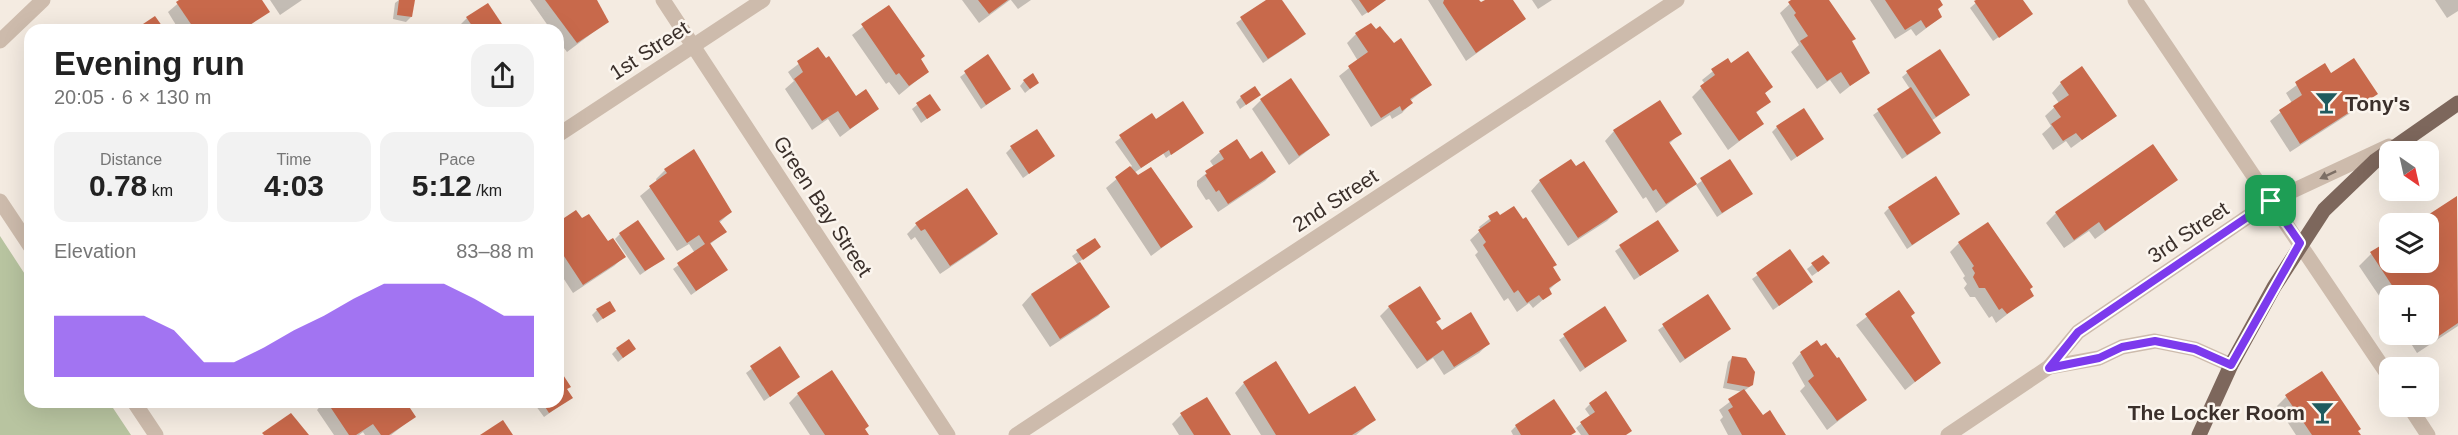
<!DOCTYPE html>
<meta charset="utf-8">
<style>
body{margin:0;font-family:Arial,sans-serif;background:#f2f2f2;color:#222;height:100vh;display:flex;flex-direction:column;font-size:22px;white-space:nowrap}
*{box-sizing:border-box;margin:0}
p{font-size:20px;color:#767676}
.icon{flex:none;width:33px;height:33px;fill:none;stroke:currentColor;stroke-width:2;stroke-linecap:round;stroke-linejoin:round}
.map{position:relative;flex:1;overflow:hidden}
.sheet{position:absolute;left:24px;top:24px;width:540px;height:384px;display:flex;flex-direction:column;background:#fff;border-radius:18px;box-shadow:0 6px 24px #0002}
.sheet>*{flex:none}
.needle{width:39px;rotate:146deg}
.buttons{position:absolute;left:2379px;top:141px;display:grid;gap:12px}
.buttons a{display:grid;place-items:center;width:60px;height:60px;border-radius:12px;background:#fff;box-shadow:0 6px 24px #0002;font-size:30px}
.pin{position:absolute;display:grid;place-items:center;width:51px;height:51px;color:#fff;margin:-26px;border-radius:12px;box-shadow:0 3px 9px #0006}
.round{display:grid;place-items:center;flex:none;width:63px;height:63px;border-radius:18px;background:#f2f2f2}
.summary{display:flex;align-items:center;justify-content:space-between;height:102px;padding:0 30px}
h1{font-size:33px;font-weight:600;line-height:45px}
.metrics{display:grid;grid-template-columns:repeat(3,1fr);gap:9px;height:102px;padding:6px 30px}
.metrics div{display:grid;align-content:center;border-radius:15px;background:#f2f2f2;text-align:center}
.metrics b{font-size:30px;font-weight:600}
.metrics small{font-size:16px;font-weight:400}
.metrics p{font-size:16px}
.chart{height:168px;padding:12px 30px}
.chart p{display:flex;justify-content:space-between}
.chart svg{width:100%;height:108px;margin-top:6px;fill:#7c3aed;opacity:.7}
.map>svg:first-child{display:block}
.green{fill:#b8c4a0}
.shadow{fill:#0003}
.building{fill:#c8694b}
.lines{fill:none;stroke-linecap:round;stroke-linejoin:round}
.minor{stroke:#cdbbac;stroke-width:15}
.primary{stroke:#7d675c;stroke-width:15}
.oneway{fill:#7d6f65}
.route-casing{stroke:#fff;stroke-width:12}
.route{stroke:#7c3aed;stroke-width:8}
.labels{text-anchor:middle;dominant-baseline:central;stroke-width:5;stroke-linejoin:round;paint-order:stroke}
.street-label{font-size:21px;fill:#3b302b;stroke:#fbf5ee}
.poi-label{font-size:21px;font-weight:bold;fill:#3b302b;stroke:#fbf5ee;text-anchor:start}
</style>
<div class="map">
<svg width="2458" height="435" viewBox="0 0 2458 435">
<rect width="100%" height="100%" fill="#f4ebe1"/>
<path class="green" d="M0,236l30,46v120h79l22,33h-131z"/>
<g class="shadow">
<path d="M182,0h79l7,11 -24,19h-65l-11,-18z"/>
<path d="M270,0h32l-22,15z"/>
<path d="M399,0h11l1,17 -5,5 -13,-3 2,-16z"/>
<path d="M530,0h63l14,22 -40,30 -9,-12v-10h-7z"/>
<path d="M962,0h48l-31,23z"/>
<path d="M1011,0h20l-13,9z"/>
<path d="M1269,0h11l19,39 -36,24 -27,-40z"/>
<path d="M1351,0h35l-24,16z"/>
<path d="M1428,0h49l3,5 7,-5h24l13,19 -58,42z"/>
<path d="M1532,0h20l-14,9z"/>
<path d="M1794,0h33l41,72 -28,22 -10,-14 -13,9 -26,-37 8,-7 -19,-32z"/>
<path d="M1870,0h68l-2,10 5,7 -25,19 -5,-7 -16,10z"/>
<path d="M1979,0h43l9,14 -38,27 -23,-33z"/>
<path d="M2435,0h23v11l-11,7z"/>
<path d="M889,7l38,65 -28,23 -10,-13 -3,2 -34,-49z"/>
<path d="M467,18l37,12h-44l-2,-3z"/>
<path d="M1356,34l74,51 -20,16 1,2 -9,10 -10,6 -2,-4 -19,12 -32,-51 19,-15 -11,-18z"/>
<path d="M818,49l37,49 22,11 -37,28 -12,-18 -16,11 -27,-41 9,-8 -6,-9z"/>
<path d="M1940,51l29,44 -38,26 8,12 -5,5 -32,21 -29,-44 37,-26 -8,-12 5,-4z"/>
<path d="M988,56l21,33 -28,20 -21,-32z"/>
<path d="M1727,60l3,5 41,22 -7,7 5,7 -14,13 7,10 -34,26 -36,-53 13,-13 -3,-4z"/>
<path d="M2324,65l6,10 46,19 -10,9 -76,49 -20,-31 22,-18 -6,-10z"/>
<path d="M1024,81l13,2 -12,10 -5,-7z"/>
<path d="M2061,83l54,33 -44,32 -5,-7 -13,9 -11,-16 9,-8 -6,-10 14,-13 -7,-10z"/>
<path d="M1241,97l13,2 -14,10 -4,-7z"/>
<path d="M1261,100l67,35 -39,30 -37,-56z"/>
<path d="M917,105l22,5 -18,13 -9,-14z"/>
<path d="M1151,115l4,6 47,12 -36,25 -3,-5 -29,20 57,53 -40,30 -45,-68 26,-22 -17,-24z"/>
<path d="M1777,127l45,12 -31,22 -19,-29z"/>
<path d="M1614,131l66,2 -11,11 26,40 -39,29 -10,-16 -3,2 -38,-58z"/>
<path d="M2152,146l24,34 -81,59 -6,-8 -25,17 -18,-25 10,-10z"/>
<path d="M1011,148l42,8 -30,22 -17,-25z"/>
<path d="M1220,152l54,20 -9,9 -47,31 -9,-13 -3,1 -9,-14v-5l17,-14 -4,-6z"/>
<path d="M1730,161l21,33 -34,23 -21,-32z"/>
<path d="M665,170l66,42 -12,11 6,9 -16,13 17,25 -35,25 -18,-26 22,-16 -6,-9 -12,7 -37,-55 17,-14 -1,-3z"/>
<path d="M1540,181l76,31 -9,9 -39,25 -37,-55z"/>
<path d="M2456,198l2,128 -41,27 -12,-19h23v-38h-38v16l-31,-46 12,-12 19,8h38z"/>
<path d="M1889,208l69,6 -51,35 -23,-36z"/>
<path d="M576,212l6,8 42,37 -10,9 -41,27 -15,-23v-46z"/>
<path d="M1497,213l54,55 8,12 -10,10 2,3 -18,15 -4,-5 -12,9 -9,-14 -4,3 -29,-46 3,-3 -8,-12 11,-10 -2,-3z"/>
<path d="M1657,222l15,33 -38,25 -19,-29z"/>
<path d="M916,225l80,9 -10,9 -46,31 -25,-37 -4,3 -4,-6z"/>
<path d="M620,234l43,25 -23,16 -25,-36z"/>
<path d="M1094,240l5,7 -20,15 29,44 -10,10 -48,31 -28,-42 9,-10 47,-30 -6,-9z"/>
<path d="M1959,243l69,47 4,5 -36,28 -4,-7 -3,2 -14,-21h-5l-6,-9 3,-4 -4,-6 2,-2 -15,-24z"/>
<path d="M1790,252l16,35 -33,23 -21,-31z"/>
<path d="M1822,257l1,11 -11,8 -5,-7z"/>
<path d="M1899,292l11,24 29,47 -34,27 -49,-65z"/>
<path d="M1707,296l22,33 -49,34 -22,-33z"/>
<path d="M1389,307l46,16 7,9 46,12 -9,9 -35,22 -11,-17 -16,11 -37,-53z"/>
<path d="M1605,308l20,32 -45,32 -21,-32z"/>
<path d="M597,310h17l-17,13 -5,-8z"/>
<path d="M779,348l19,29 -34,24 -18,-28z"/>
<path d="M617,349h17l-16,13 -6,-8z"/>
<path d="M1801,353l64,47 -38,30 -27,-39 5,-5 -13,-23z"/>
<path d="M1733,357l19,28 -8,6 19,26 21,18h-56l-8,-15 3,-3 -4,-7 24,-18 -20,-4 5,-26z"/>
<path d="M558,370l13,28 -27,19 -11,-15h25z"/>
<path d="M1244,383l65,34 65,3 -18,15h-95l-26,-42z"/>
<path d="M798,394l66,35 4,6h-58l-21,-32z"/>
<path d="M2286,397l73,38h-63l-19,-29z"/>
<path d="M324,402h80l10,15 -23,18h-26l-2,-3 -4,3h-25l-17,-25z"/>
<path d="M445,402h13l-9,6z"/>
<path d="M1590,404l36,31h-45l-5,-7 14,-12 -5,-7z"/>
<path d="M1181,415l48,20h-50l-7,-11z"/>
<path d="M1516,426l55,9h-58l-2,-4z"/>
</g>
<g class="building">
<path d="M179,0h83l8,12 -28,18h-47l-19,-28z"/>
<path d="M399,0h16l-3,17 -15,-2z"/>
<path d="M545,0h52l12,22 -32,21z"/>
<path d="M978,0h30l-19,14z"/>
<path d="M1266,0h16l24,34 -38,25 -28,-42z"/>
<path d="M1359,0h27l-18,13z"/>
<path d="M1444,0h35l2,2 4,-2h28l13,19 -50,34 -33,-50z"/>
<path d="M1791,0h38l27,39 -4,2 18,32 -20,13 -9,-14 -14,9 -27,-40 8,-5 -14,-21 2,-2 -8,-11z"/>
<path d="M1885,0h55l3,5 -5,4 4,8 -16,11 -5,-8 -16,10z"/>
<path d="M1976,0h47l10,14 -34,24 -25,-37z"/>
<path d="M488,3l18,27h-31l-9,-13z"/>
<path d="M889,5l36,51 -4,3 8,13 -20,14 -10,-13 -3,2 -35,-51z"/>
<path d="M155,16l10,14h-31z"/>
<path d="M1371,23l5,6 4,-3 14,17 7,-5 31,47 -22,14 3,4 -11,8 -2,-5 -19,12 -33,-52 20,-14 -13,-19z"/>
<path d="M818,47l8,11 3,-2 27,40 10,-7 13,20 -29,20 -12,-18 -16,10 -28,-42 9,-7 -6,-11z"/>
<path d="M1940,49l30,46 -34,22 -30,-46z"/>
<path d="M1748,51l25,36 -8,6 6,9 -15,10 8,12 -25,17 -39,-55 15,-11 -4,-6 17,-11 3,5z"/>
<path d="M988,54l23,35 -25,16 -22,-34z"/>
<path d="M2354,58l24,36 -78,50 -21,-34 23,-15 -7,-13 30,-19 6,10z"/>
<path d="M2082,66l35,50 -35,24 -6,-7 -13,8 -12,-17 10,-7 -8,-11 16,-11 -9,-13z"/>
<path d="M1033,73l6,10 -9,6 -7,-9z"/>
<path d="M1291,78l39,57 -31,21 -39,-57z"/>
<path d="M1255,86l6,9 -15,10 -6,-9z"/>
<path d="M1911,87l30,46 -34,22 -30,-46z"/>
<path d="M930,94l11,16 -14,9 -11,-16z"/>
<path d="M1660,100l22,34 -13,8 28,42 -31,20 -10,-15 -3,2 -40,-61z"/>
<path d="M1183,101l21,32 -33,22 -2,-5 -28,18 -22,-33 33,-22 4,6z"/>
<path d="M1804,108l20,31 -27,18 -21,-31z"/>
<path d="M1037,129l18,27 -26,18 -19,-28z"/>
<path d="M1237,139l13,20 12,-8 14,21 -48,32 -9,-14 -3,2 -11,-17 2,-1 -2,-3 19,-12 -5,-8z"/>
<path d="M2153,144l25,36 -73,51 -6,-9 -25,18 -19,-28z"/>
<path d="M694,149l38,63 -13,9 8,11 -17,11 18,27 -32,21 -19,-28 28,-19 -6,-9 -12,8 -38,-57 18,-13 -3,-4z"/>
<path d="M1571,159l5,7 8,-5 34,51 -40,26 -39,-58z"/>
<path d="M1730,159l23,35 -31,19 -22,-35z"/>
<path d="M1130,166l8,9 13,-8 42,60 -32,21 -46,-71z"/>
<path d="M1936,176l24,38 -48,31 -24,-38z"/>
<path d="M967,188l31,46 -48,32 -25,-37 -4,2 -6,-8z"/>
<path d="M2457,196l1,127 -28,19 -5,-8h3v-38h-29l-29,-44 20,-12v22h38v-38h-14z"/>
<path d="M1514,206l9,13 3,-2 31,48 -4,2 8,13 -12,8 3,6 -9,6 -4,-5 -12,8 -9,-13 -4,3 -31,-48 3,-3 -8,-12 13,-9 -3,-5 9,-5 3,4z"/>
<path d="M576,210l6,8 7,-4 19,27 5,-3 13,19 -43,28 -25,-38v-12l3,-2 -3,-11z"/>
<path d="M638,220l27,39 -20,12 -26,-38z"/>
<path d="M1658,220l21,31 -39,25 -21,-31z"/>
<path d="M1988,222l45,65 -3,2 4,7 -27,18 -5,-6 -3,2 -14,-22h-6l-6,-11 2,-4 -3,-5 2,-2 -16,-24z"/>
<path d="M1095,238l6,9 -18,13 -7,-10z"/>
<path d="M1790,249l23,33 -34,24 -23,-33z"/>
<path d="M1823,255l7,8 -12,9 -7,-9z"/>
<path d="M1080,262l30,45 -50,32 -29,-45z"/>
<path d="M1420,286l21,33 -5,3 6,8 29,-18 19,32 -36,23 -11,-17 -16,11 -39,-55z"/>
<path d="M1899,290l16,23 -4,3 30,47 -26,19 -50,-68z"/>
<path d="M1708,294l23,35 -46,30 -23,-35z"/>
<path d="M610,301l6,10 -13,8 -7,-10z"/>
<path d="M1605,306l22,35 -42,27 -22,-34z"/>
<path d="M629,339l7,10 -13,9 -7,-10z"/>
<path d="M1817,340l4,6 5,-3 11,15 2,-1 28,43 -30,21 -29,-40 6,-5 -14,-24z"/>
<path d="M780,346l20,31 -30,20 -20,-31z"/>
<path d="M1732,356l14,2 9,14 -2,13 -4,2 -22,-4z"/>
<path d="M1276,361l33,53 46,-28 21,34 -24,15h-76l-33,-53z"/>
<path d="M558,367l13,20 -4,2 6,9 -24,15 -7,-11h16z"/>
<path d="M832,370l37,56 -4,3 4,6h-44l-28,-42z"/>
<path d="M2322,371l39,58 -3,2 3,4h-49l-27,-40z"/>
<path d="M1744,389l19,26 7,-5 16,25h-44l-14,-25 5,-3 -5,-8z"/>
<path d="M1606,391l26,40 -6,4h-37l-9,-13 15,-10 -6,-9z"/>
<path d="M1207,397l24,38h-37l-14,-22z"/>
<path d="M1554,399l22,33 -5,3h-50l-6,-10z"/>
<path d="M327,402h79l10,15 -27,18h-8l-8,-11 -17,11h-7z"/>
<path d="M291,413l18,22h-45l-2,-2z"/>
<path d="M503,420l10,15h-33z"/>
</g>
<g class="lines">
<g class="minor">
<path d="M663,0l285,435"/>
<path d="M2135,0l255,378"/>
<path d="M0,41l43,-41"/>
<path d="M558,135l205,-135"/>
<path d="M0,201l30,45"/>
<path d="M2049,367l50,-9 23,-11 33,-6 40,8 36,16"/>
<path d="M134,402l22,33"/>
<path d="M2409,406l19,29"/>
<path d="M1016,435l661,-435"/>
<path d="M1948,435l101,-68 29,-35 193,-131 118,-55"/>
</g>
<path class="primary" d="M2199,435l32,-70 43,-78 50,-77 51,-49 83,-58"/>
</g>
<defs><path id="oneway-solid" d="M-6-.8H1V-3.2L6.5 0L1 3.2V.8H-6Z" transform="scale(1.5)"/></defs>
<use class="oneway" href="#oneway-solid" transform="translate(2328 175) rotate(155)"/>
<g class="lines">
<defs>
<path id="route" d="M2271,201l29,42 -69,122 -36,-16 -40,-8 -33,6 -23,11 -50,10 29,-36z"/>
</defs>
<use href="#route" class="route-casing"/>
<use href="#route" class="route"/>
</g>
<defs>
<symbol id="bar-bare" viewBox="-9 -9 18 18"><path d="M-6-5H6L.8 .8V4.5H3.5V6h-7V4.5H-.8V.8Z" fill="#1f5a5e" stroke="#fbf5ee" stroke-width="2.5" paint-order="stroke"/></symbol>
</defs>
<g fill-rule="evenodd">
<use href="#bar-bare" x="2310" y="86" width="33" height="33"/>
<use href="#bar-bare" x="2306" y="396" width="33" height="33"/>
</g>
<g class="labels">
<g class="street-label">
<text transform="translate(649 50) rotate(-33)">1st Street</text>
<text transform="translate(1335 200) rotate(-33)">2nd Street</text>
<text transform="translate(823 206) rotate(57)">Green Bay Street</text>
<text transform="translate(2188 232) rotate(-34)">3rd Street</text>
</g>
<g class="poi-label">
<text x="2345" y="103">Tony's</text>
<text x="2305" y="412" text-anchor="end">The Locker Room</text>
</g>
</g>
</svg>
<div class="buttons">
<a><svg class="needle" viewBox="-14 -14 28 28"><path d="M0-13l5 13h-10z" fill="#e53935"/><path d="M0 13l5-13h-10z" fill="#767676"/></svg></a>
<a><svg class="icon" aria-label="layers" viewBox="0 0 24 24"><path d="M12 4l9 5-9 5-9-5zM3 14l9 5 9-5"/></svg></a>
<a>+</a>
<a>−</a>
</div>
<div class="pin" style="left:2271px;top:201px;background:#1e9e55"><svg class="icon" aria-label="arrive" viewBox="0 0 24 24"><path d="M6 21V4h12l-3 4 3 4H6"/></svg></div>
<section class="sheet">
<div class="summary"><div><h1>Evening run</h1><p>20:05 · 6 × 130 m</p></div><a class="round"><svg class="icon" aria-label="share" viewBox="0 0 24 24"><path d="M12 15V3M7 8l5-5 5 5M5 13v7h14v-7"/></svg></a></div>
<div class="metrics">
<div><p>Distance</p><b>0.78<small> km</small></b></div>
<div><p>Time</p><b>4:03</b></div>
<div><p>Pace</p><b>5:12<small> /km</small></b></div>
</div>
<div class="chart"><p><span>Elevation</span>83–88 m</p>
<svg viewBox="0 0 160 44" preserveAspectRatio="none"><path d="M0 44V19L10 19L20 19L30 19L40 25L50 38L60 38L70 32L80 25L90 19L100 12L110 6L120 6L130 6L140 12L150 19L160 19V44z"/></svg>
</div>
</section>
</div>
